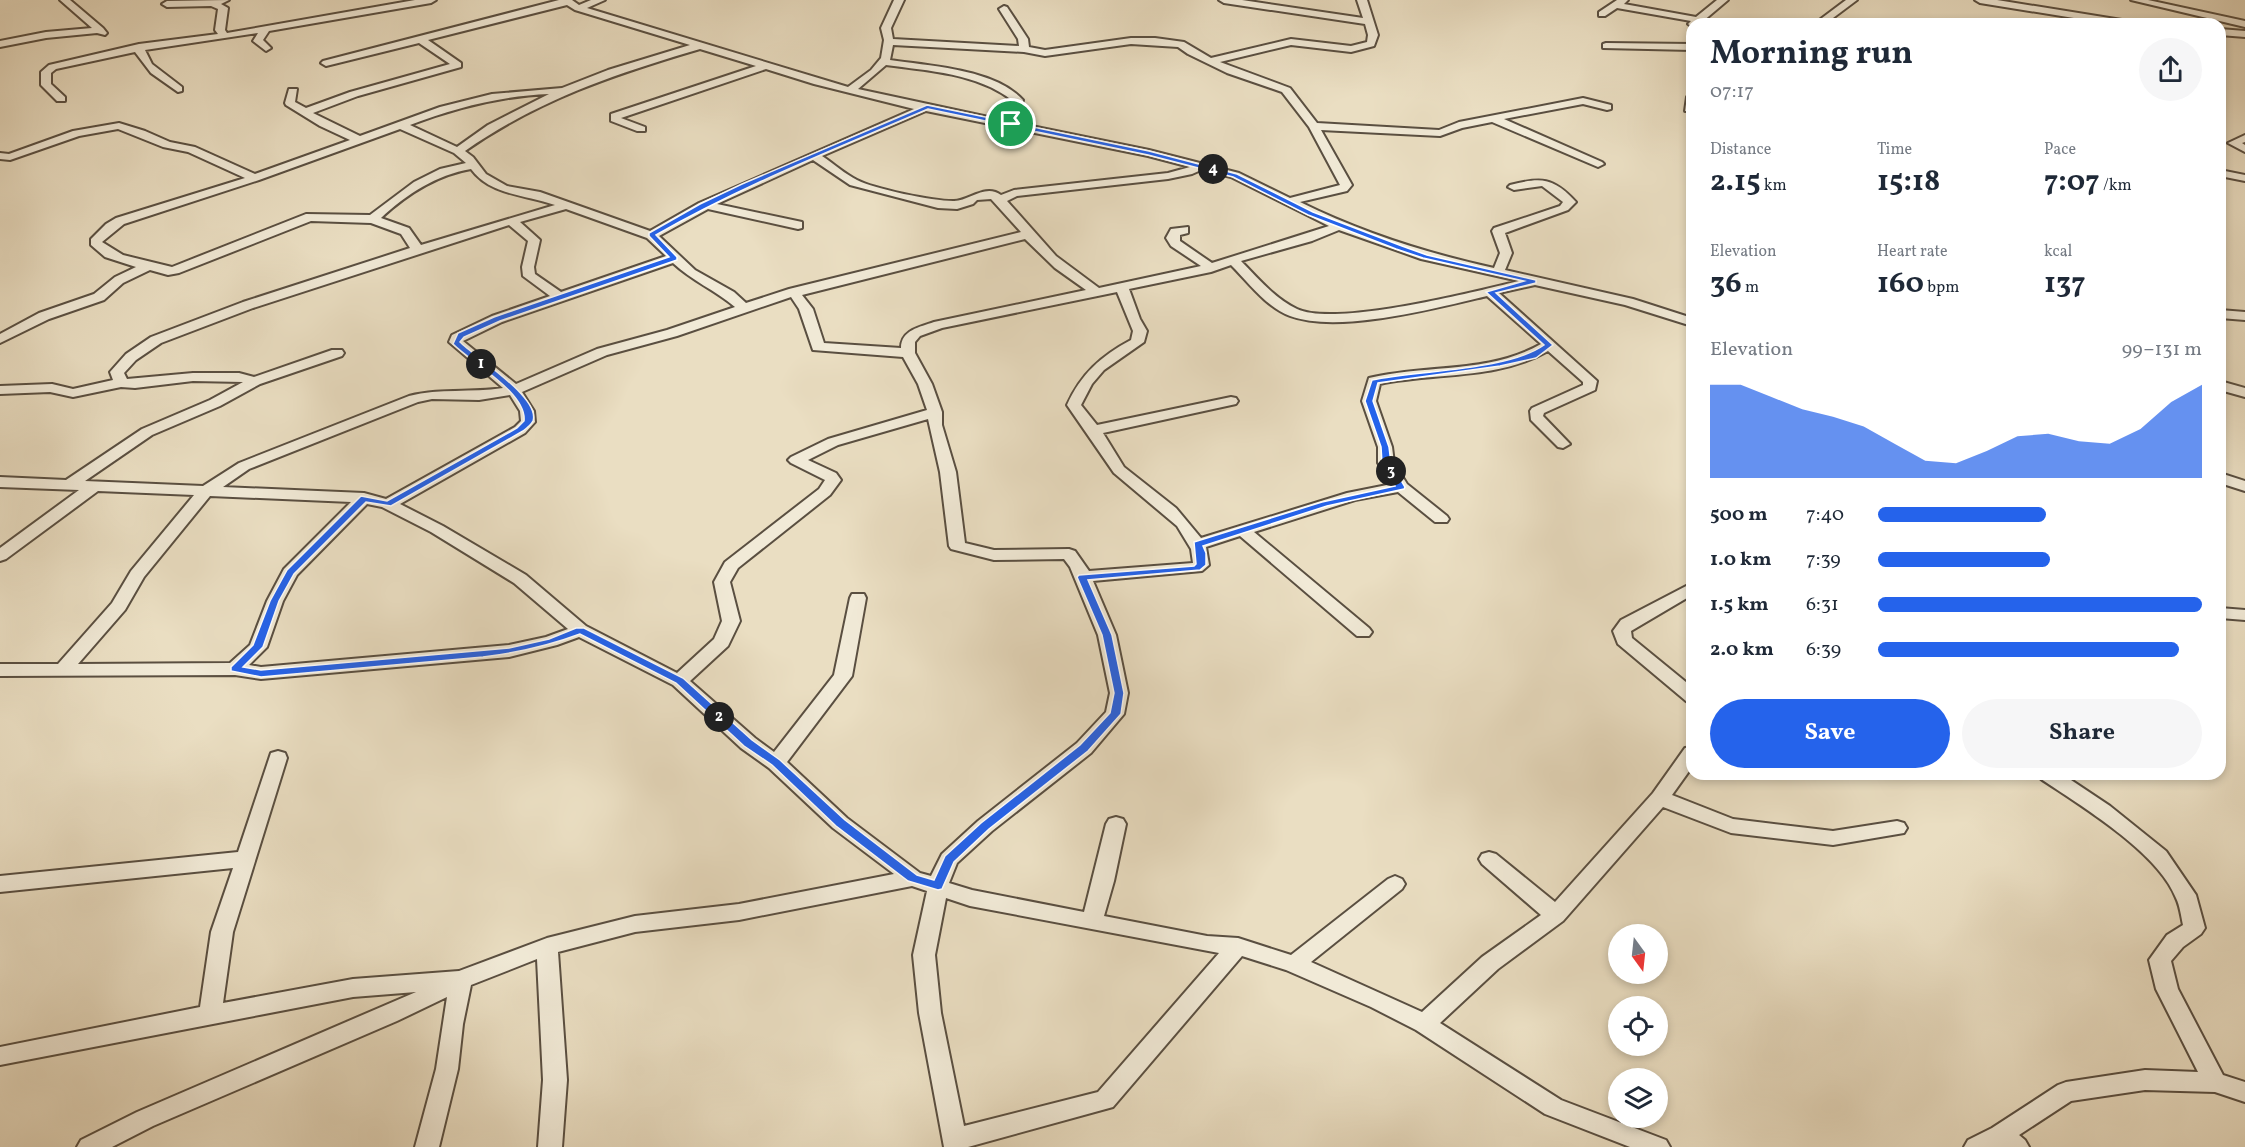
<!DOCTYPE html>
<meta charset="utf-8">
<style>
body{margin:0;font-family:Vollkorn,serif;background:#f6f6f7;color:#1f2937;height:100vh;display:flex;flex-direction:column;font-size:22px;white-space:nowrap}
*{box-sizing:border-box;margin:0}
p{font-size:20px;color:#747a83}
.icon{flex:none;width:33px;height:33px;fill:none;stroke:currentColor;stroke-width:2;stroke-linecap:round;stroke-linejoin:round}
.map{position:relative;flex:1;overflow:hidden}
.details{position:absolute;left:1686px;top:18px;width:540px;height:762px;display:flex;flex-direction:column;background:#fff;border-radius:18px;box-shadow:0 3px 9px #0003}
.details>*{flex:none}
.needle{width:39px;rotate:165deg}
.tools{position:absolute;left:1608px;top:924px;display:grid;gap:12px}
.tools a{display:grid;place-items:center;width:60px;height:60px;border-radius:50%;background:#fff;box-shadow:0 3px 9px #0003;font-size:30px}
.pin{position:absolute;display:grid;place-items:center;width:51px;height:51px;color:#fff;margin:-26px;border:3px solid #fff;border-radius:50%;box-shadow:0 2px 6px #0007}
.km{position:absolute;width:30px;height:30px;margin:-15px;border-radius:50%;background:#222;color:#fff;font-size:16px;line-height:30px;text-align:center}
.round{display:grid;place-items:center;flex:none;width:63px;height:63px;border-radius:32px;background:#f6f6f7}
.headline{display:flex;align-items:center;justify-content:space-between;height:102px;padding:0 24px}
h1{font-size:33px;font-weight:700;line-height:45px}
.metrics{display:grid;grid-template-columns:repeat(3,1fr);gap:9px;height:102px;padding:6px 24px}
.metrics div{display:grid;align-content:center}
.metrics b{font-size:30px;font-weight:700}
.metrics small{font-size:16px;font-weight:400}
.metrics p{font-size:16px}
.chart{height:168px;padding:12px 24px}
.chart p{display:flex;justify-content:space-between}
.chart svg{width:100%;height:108px;margin-top:6px;fill:#2563eb;opacity:.7}
.button{display:flex;gap:12px;margin-top:auto;padding:12px 24px}
.button a{flex:1;height:69px;border-radius:36px;background:#2563eb;color:#fff;font-size:24px;font-weight:700;line-height:69px;text-align:center}
.button a+a{background:#f6f6f7;color:#1f2937}
ul{padding:0 24px;list-style:none;font-size:20px}
li{display:grid;grid-template-columns:96px 72px 1fr;align-items:center;height:45px}
li i{height:15px;border-radius:8px;background:#2563eb}
.map>svg:first-child{display:block}
.lines{fill:none;stroke-linecap:round;stroke-linejoin:round}
.minor-casing{stroke:#5a4f41;stroke-width:4}
.minor{fill:#f1ead7;fill-rule:evenodd}
.route{fill:#2563eb;stroke:#fff;stroke-width:1.5;fill-rule:evenodd}
</style>
<div class="map">
<svg width="2245" height="1147" viewBox="0 0 2245 1147">
<rect width="100%" height="100%" fill="#eadec2"/>
<filter id="stains"><feTurbulence type="fractalNoise" baseFrequency=".00333" numOctaves="4"/><feColorMatrix values="0 0 0 0 .2 0 0 0 0 .09 0 0 0 0 .02 0 0 0 .5 -.17"/></filter>
<radialGradient id="worn" r=".72"><stop offset=".6" stop-color="#630" stop-opacity="0"/><stop offset="1" stop-color="#630" stop-opacity=".3"/></radialGradient>
<g class="lines">
<defs>
<g id="minor">
<path d="M60,0h10l33,28 4,5 -2,2 -8,-2 -51,5 -46,9v-6l46,-9 46,-4z"/>
<path d="M229,0l-8,4 7,4 -3,22 2,3 188,-33h21l-5,3 -162,28 -6,9 8,8 -5,3 -13,-10 5,-8 -113,17 7,14 30,23v4l-4,1 -27,-19 -16,-21 -79,17 -5,4v11l14,13v4h-8l-16,-16v-13l8,-7 90,-21 79,-10 -3,-4 3,-21 -7,-3 -44,1 -5,-3 5,-3z"/>
<path d="M559,0h13l7,5 12,-5h14l-18,8 261,79 23,-17 10,-12 3,-18 -3,-12 13,-28h10l-13,28 2,11 126,7 -1,-7 -19,-30 5,-3 3,1 21,32 1,8 16,3 86,-12h24l29,4 27,16 80,-19 60,7 16,-4 1,-7 -3,-11 -141,-21 -5,-3h23l121,18 -6,-18h10l11,35 -4,11 -23,6 -60,-7 -71,17 70,26 27,35 122,7 20,-8 124,-24 28,7v4l-4,1 -24,-6 -79,15 98,43 2,2 -6,3 -106,-45 -30,6 -22,8 -119,-6 31,55 -5,6 -47,11c63,31 126,51 194,66l6,-15 -8,-22 2,-3 66,-22 3,-4 -21,-16 -28,4 -6,-3 2,-2c31,-8 43,-8 66,17l-8,8 -63,23 7,20 -7,17 128,29 59,19v8l-67,-21 -90,-20 -36,8 98,88 -2,9 -51,23 -1,3 27,28 -7,4 -5,-1 -27,-27 -1,-9 2,-3 51,-23v-3l-35,-31c-51,29 -111,21 -168,33l-4,17 16,46 2,16 13,21 40,32 2,3 -2,3h-12l-37,-30 -43,8 -101,32 115,96 3,4 -3,4h-12l-117,-100 -34,11 3,18 -7,6 -109,10 23,54 12,58 -4,21 -33,39 -99,78 -35,32 -8,20 23,7 112,22 22,-88 3,-5 7,-2 7,2 3,5 -12,57 -10,35 103,20 31,2 53,17 97,-76 7,-3 7,3 3,5 -3,5 -91,73 111,50 60,-55 59,-42 -59,-51 -3,-5 3,-5 7,-2 7,2 59,48 98,-109 32,-45 7,-1v20l-20,28 61,24 100,12 64,-10 7,2 3,5 -3,5 -71,12 -102,-12 -68,-26 -100,114 -65,48 -58,54 121,77 105,40 4,7h-40l-85,-33 -129,-84 -45,-23 -85,-37 -44,-14 -129,151 -145,40h-24l-25,-134 -6,-58 14,-64 -15,-5 -173,34 -104,12 -77,20 9,128 -5,67h-24l5,-67 -6,-121 -66,26 -8,39 -5,45 -19,78h-24l21,-78 11,-72 -50,24 -244,105 -41,21h-35l4,-7 56,-28 279,-120 -63,5 -353,68v-18l200,-40 11,-75 22,-64 -233,24v-16l238,-24 33,-99 7,-2 7,2 2,5 -54,174 -10,71 130,-24 106,-8 88,-33 88,-22 104,-12 155,-30 -61,-46 -64,-60 -28,-20 -68,-63 -94,-48 -22,8 -48,12 -248,22 -26,-4 -235,1v-12h58l54,-61 19,-32 63,-76 -96,-4 -92,68 -6,2v-13l79,-58 -79,-3v-10l66,3 76,-51 68,-29 33,-18 -50,-1 -58,7 -14,-1 -48,10 -23,-5 -50,2v-8l52,-2 21,5 40,-9 -3,-8 16,-18 25,-17 92,-35 167,-54 -9,-14 -30,-11 -60,-2 -132,52 -11,2 -18,-5 -27,13 -19,17 -55,19 -49,24v-9l39,-21 55,-19 21,-17 21,-10 -31,-10 -14,-12v-6l15,-15 10,-6 129,-40 -57,-26 -25,-5 -45,-18 -39,7 -69,24 -10,-1v-6l9,1 64,-23 46,-8 26,8 25,11 25,5 60,27 95,-34 -30,-14 -34,-21 -1,-2 4,-14h8l-2,13 11,6 44,-16 100,-28 -31,-21 -93,23 -5,-3 2,-2zM567,5l8,5 115,35 -82,25 -46,18 -70,6 -52,13 -80,29 -47,-23 45,-17 103,-29v-4l-33,-23zM1131,44l47,3 10,7 39,19 55,19 27,35 31,58 -50,13 -51,-25 -90,-23 -132,-27 6,-23c-28,-31 -94,-34 -133,-40l3,-15 131,7 21,4zM700,49l56,17 -145,48v7l26,10h8v-4l-24,-9 145,-49 48,15 100,25 -215,94 -49,28 -110,-39 -33,-6 -21,-12 -13,-17 -8,-6c73,-51 150,-77 235,-102zM886,65c42,6 92,8 127,36l-6,20 -149,-32zM549,94l-61,31 -31,22 -47,-22c45,-17 90,-29 139,-31zM926,111l222,45 42,11 -22,6 -154,17 -13,5c-16,-12 -33,7 -48,6 -20,0 -79,-12 -96,-21 -12,-6 -23,-16 -35,-24zM400,129l54,24 12,10 -26,6 -26,13 -44,33 -64,-1 -134,53 -49,-12 -21,-13 22,-18 135,-44zM813,160l37,25 88,23 19,1 16,-5 4,-4 14,-1 30,33 -232,57 -43,14 -12,-11 -39,-22 -36,-34 49,-27 90,20 4,-1v-6l-85,-18zM471,169c20,27 54,25 84,36l-134,40 -12,-17 -28,-10c26,-24 55,-43 90,-49zM1201,170l30,7 98,49 -117,37 -32,-22v-6l8,-2v-6l-17,2 -5,9 5,8 30,20 -102,22 -43,-32 -49,-55 10,-5 151,-17 24,-5zM566,209l81,29 19,18 -105,36 -26,-18 -1,-7 6,-27 -20,-18zM509,225l19,16 -6,26 1,9 27,20 -58,20 -40,19 -3,7 54,46c-32,5 -63,0 -94,8l-170,67 -36,23 -118,-5 67,-46 68,-29 40,-22 82,-28 2,-3 -2,-3h-10l-78,27 -15,-4h-46l-66,6 -3,-6 12,-13 25,-17 92,-35zM1339,230l82,29 98,22c-45,11 -184,46 -222,28 -22,-10 -39,-31 -56,-48l71,-20zM1025,239l30,29 31,22 -152,32c-14,5 -33,8 -33,26l-77,-5 -11,-34 -11,-14zM673,263c19,18 42,27 62,44l-68,23 -70,19 -81,35 -53,-43 39,-19zM1231,265c17,17 35,42 59,51 48,18 147,-8 197,-20l54,48c-53,30 -115,20 -172,34l-7,23 16,46v16l14,21 -45,9 -146,45 -25,-30 -52,-41 -21,-34 133,-29 2,-3 -2,-3 -5,-1 -134,28 -16,-20 11,-21 12,-14 40,-28 3,-11 -7,-12 -11,-30 82,-17zM1117,292l16,39 -2,9c-30,16 -50,34 -64,65l47,68 63,53 14,23 2,14 -104,8 -14,-20 -6,-2 -75,1 -29,-7 -9,-71 -14,-47v-13l-10,-28 -17,-31v-11l5,-6 22,-8zM791,297l8,12 14,41 90,7 15,27 9,26 -99,29 -37,18 -3,3 3,3 34,17 -6,9 -94,73 -11,20 8,39 -8,18 -37,34 -91,-47 -60,-51 -83,-49 -43,-22 125,-71 10,-11 -1,-11 -12,-19 85,-37 70,-19zM510,395l10,16 1,10 -6,6 -129,72 -22,-6 -141,-6 26,-18 169,-67 14,-3 47,1zM928,419l12,53 9,74 2,3 43,11 70,-1 6,8 28,68 12,58 -4,19 -29,31 -99,78 -36,33 -11,22 -11,-3 -73,-55 -60,-56 65,-86 14,-78 -2,-4h-12l-2,4 -16,77 -60,77 -19,-14 -65,-57 38,-35 12,-25 -10,-39 8,-14 92,-73 11,-15 -5,-7 -28,-13 30,-15zM210,496l141,6 -67,67 -17,32 -17,44 -20,18 -152,1 47,-54 19,-33zM367,504l15,3 49,25 83,51 54,46 -22,8 -37,8 -248,22 -12,-2 18,-18 16,-46 14,-26zM946,898l24,8 249,47 -121,139 -134,34 -23,-113 -6,-58z"/>
<path d="M1617,0h11l-4,4 72,13 21,-17h11l-26,22 -10,2v3l-4,-3 3,-3 -74,-13 -12,8h-6v-4z"/>
<path d="M1846,0h11l-32,24h-11z"/>
<path d="M1975,0h22l131,21 5,3h-22l-131,-21z"/>
<path d="M2131,0h17l97,21v6z"/>
<path d="M2220,29l25,2v6l-25,-2z"/>
<path d="M1606,43l86,1v6l-89,-2v-4z"/>
<path d="M1692,94v17h-7l2,-14z"/>
<path d="M2245,135v7l-3,1 3,2v7l-17,-9z"/>
<path d="M2220,170l25,5v6l-25,-5z"/>
<path d="M2220,310l25,2v8l-25,-2z"/>
<path d="M2220,381l25,7v9l-25,-7z"/>
<path d="M2220,473l25,8v10l-25,-8z"/>
<path d="M1692,583v12l-61,36 1,7 60,49v16l-6,-2 -68,-57 -5,-13 8,-11z"/>
<path d="M2220,608l25,2v10l-25,-2z"/>
<path d="M2038,774h24l48,32 56,45 30,44 9,33 -4,6 -18,13 -12,14 7,28 45,86 22,7v20l-30,-10 -70,-2 -74,11 -52,34 6,5 4,7h-65l4,-7 24,-12 66,-43 8,-3 79,-12 53,2 -42,-83 -7,-29 18,-25 16,-10c-2,-9 -3,-19 -7,-27 -18,-46 -95,-92 -135,-119z"/>
</g>
</defs>
<use href="#minor" class="minor-casing"/>
<use href="#minor" class="minor"/>
</g>
<path class="route" d="M927,105l222,46 88,23 76,38 89,34 25,9 109,25v3l-40,10 57,52 -17,13 -36,8 -122,17 -5,18 16,46 2,16 14,24 -1,2 -77,17 -124,40 3,7v12l-6,5 -112,10 24,55 12,58 -3,21 -33,37 -99,78 -35,33 -12,27 -4,1 -30,-9 -72,-55 -64,-61 -28,-19 -68,-63 -96,-49c-32,12 -64,19 -97,23l-222,20 -30,-6v-4l22,-22 17,-44 17,-31 74,-74 26,5 130,-73 7,-7c3,-28 -52,-58 -71,-77l5,-11 36,-16 175,-60 -20,-21v-3l51,-29 42,-20zM928,109l220,46 85,22 75,38 88,34 27,9 101,23 -38,11 58,53c-37,26 -125,25 -172,35l-7,21 16,46 1,16 13,23 -73,16 -128,40 2,22 -2,2 -115,9 -2,2 25,58 12,58 -4,20 -30,32 -99,78 -36,33 -11,24 -17,-5 -72,-55 -65,-60 -28,-20 -69,-62 -99,-50h-8l-27,11 -40,9 -248,22 -18,-3 20,-20 16,-46 15,-27 72,-72 25,4 132,-75c4,-3 8,-6 10,-10 8,-23 -58,-64 -73,-79l4,-5 36,-16 177,-61v-3l-21,-22c87,-50 180,-86 272,-126z"/>
<rect width="100%" height="100%" filter="url(#stains)"/>
<rect width="100%" height="100%" fill="url(#worn)"/>
</svg>
<div class="tools">
<a><svg class="needle" viewBox="-14 -14 28 28"><path d="M0-13l5 13h-10z" fill="#e53935"/><path d="M0 13l5-13h-10z" fill="#747a83"/></svg></a>
<a><svg class="icon" aria-label="locate" viewBox="0 0 24 24"><circle cx="12" cy="12" r="6"/><path d="M12 2v4M12 18v4M2 12h4M18 12h4"/></svg></a>
<a><svg class="icon" aria-label="layers" viewBox="0 0 24 24"><path d="M12 4l9 5-9 5-9-5zM3 14l9 5 9-5"/></svg></a>
</div>
<div class="pin" style="left:1011px;top:124px;background:#1e9e55"><svg class="icon" aria-label="arrive" viewBox="0 0 24 24"><path d="M6 21V4h12l-3 4 3 4H6"/></svg></div>
<b class="km" style="left:481px;top:364px">1</b>
<b class="km" style="left:719px;top:717px">2</b>
<b class="km" style="left:1391px;top:471px">3</b>
<b class="km" style="left:1213px;top:169px">4</b>
<section class="details">
<div class="headline"><div><h1>Morning run</h1><p>07:17</p></div><a class="round"><svg class="icon" aria-label="share" viewBox="0 0 24 24"><path d="M12 15V3M7 8l5-5 5 5M5 13v7h14v-7"/></svg></a></div>
<div class="metrics">
<div><p>Distance</p><b>2.15<small> km</small></b></div>
<div><p>Time</p><b>15:18</b></div>
<div><p>Pace</p><b>7:07<small> /km</small></b></div>
</div>
<div class="metrics">
<div><p>Elevation</p><b>36<small> m</small></b></div>
<div><p>Heart rate</p><b>160<small> bpm</small></b></div>
<div><p>kcal</p><b>137</b></div>
</div>
<div class="chart"><p><span>Elevation</span>99–131 m</p>
<svg viewBox="0 0 160 44" preserveAspectRatio="none"><path d="M0 44V6L10 6L20 11L30 16L40 19L50 23L60 30L70 37L80 38L90 33L100 27L110 26L120 29L130 30L140 24L150 13L160 6V44z"/></svg>
</div>
<ul>
<li><b>500 m</b>7:40<i style="width:52%"></i></li>
<li><b>1.0 km</b>7:39<i style="width:53%"></i></li>
<li><b>1.5 km</b>6:31<i style="width:100%"></i></li>
<li><b>2.0 km</b>6:39<i style="width:93%"></i></li>
</ul>
<div class="button"><a>Save</a><a>Share</a></div>
</section>
</div>
